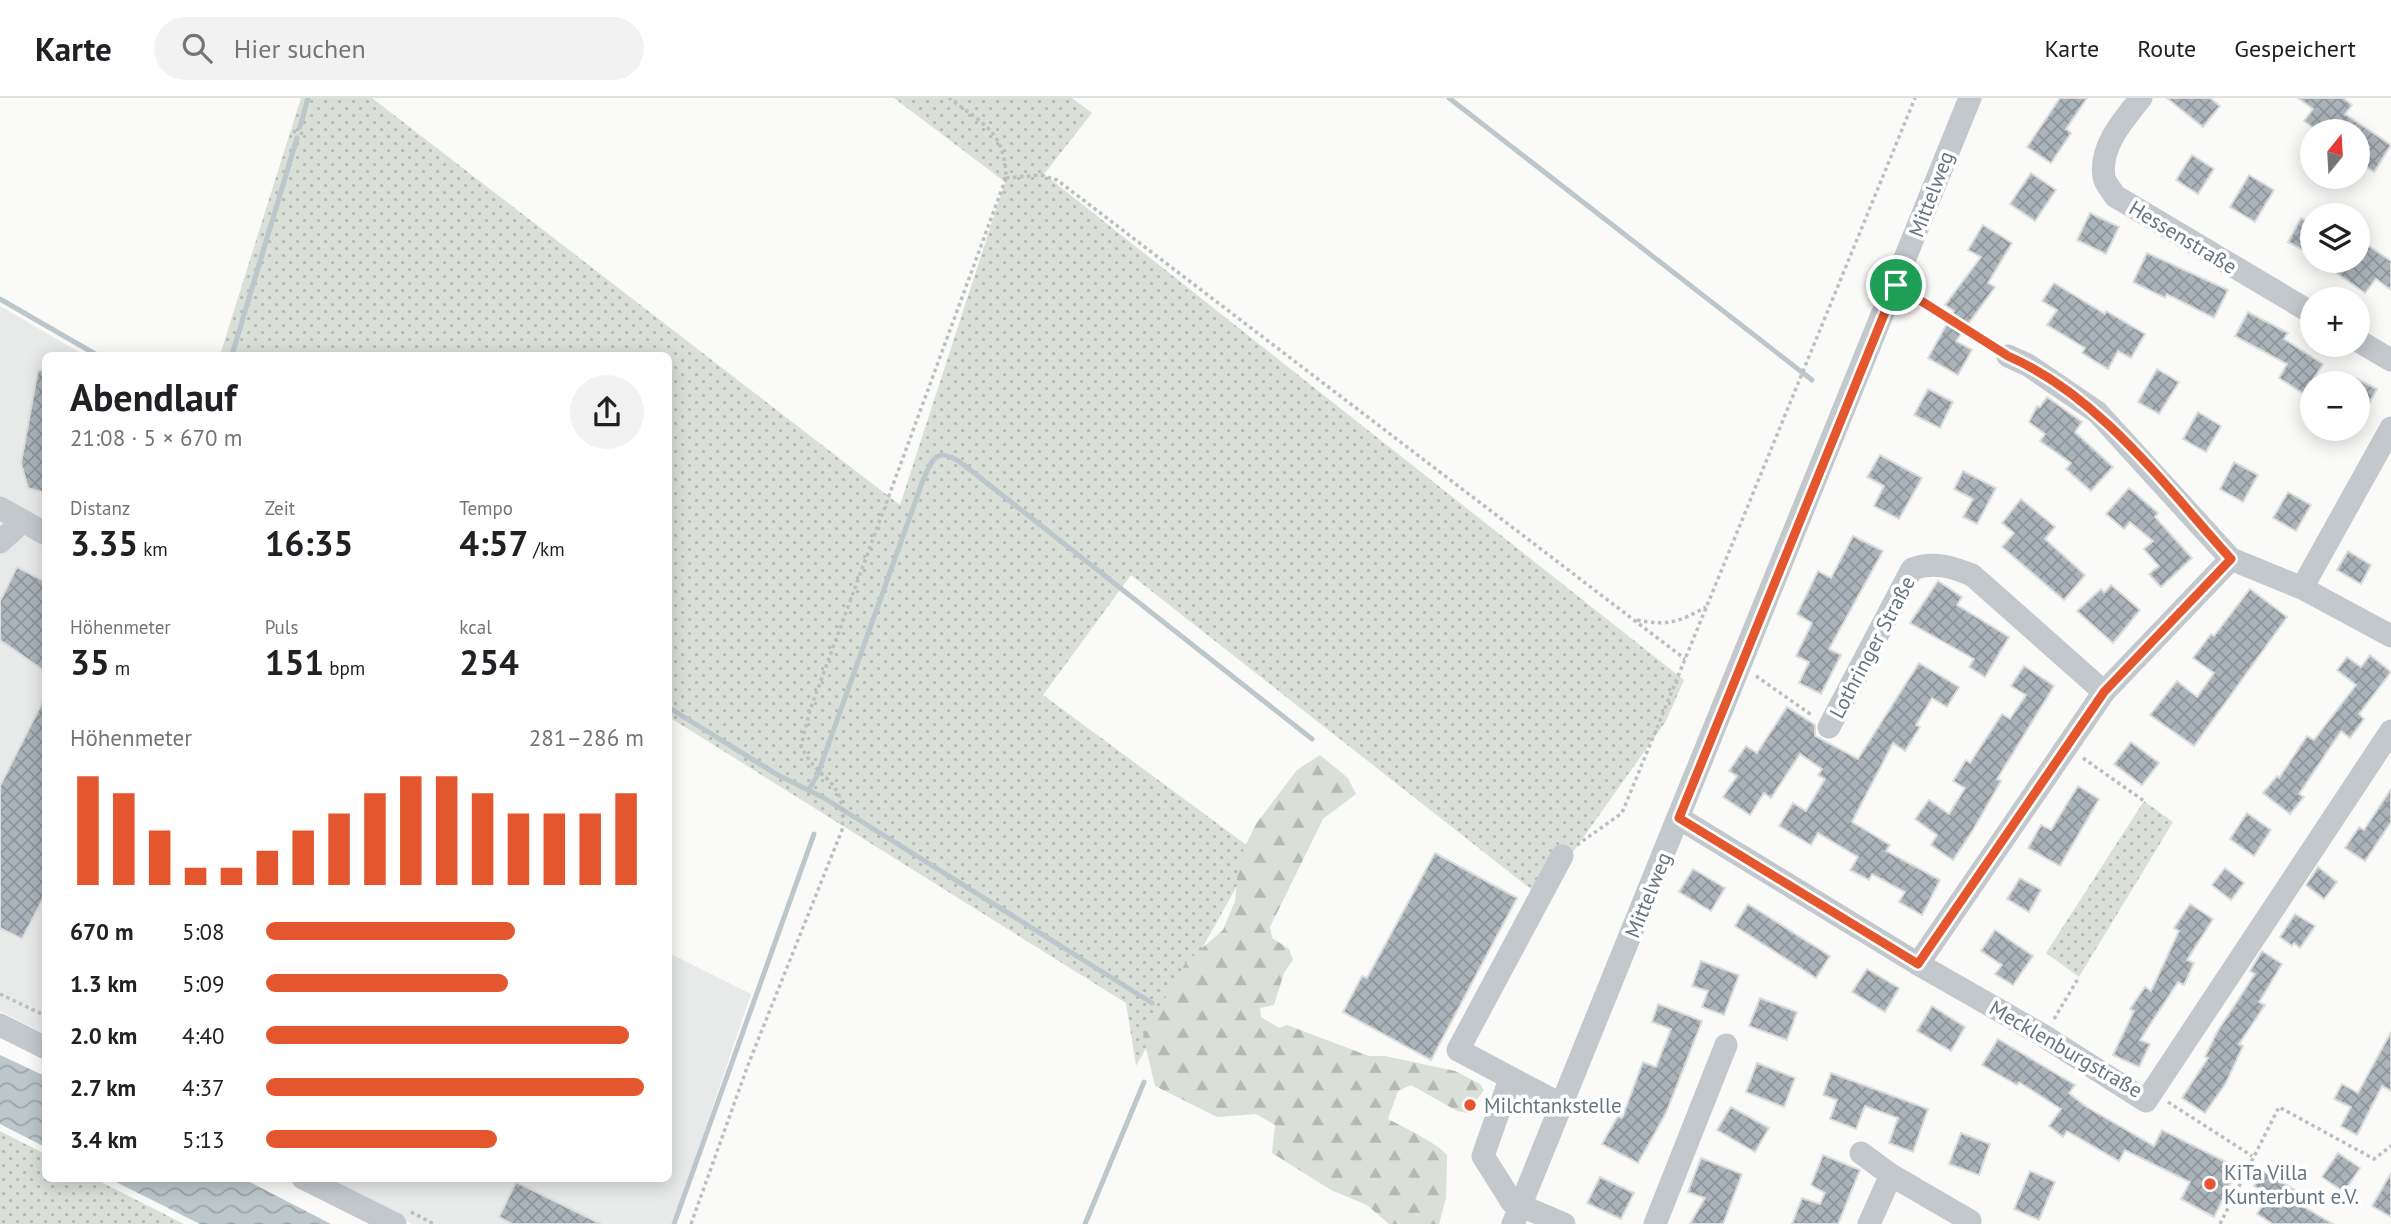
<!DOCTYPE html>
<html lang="de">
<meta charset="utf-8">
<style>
body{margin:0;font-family:"PT Sans",sans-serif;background:#f2f2f2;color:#202124;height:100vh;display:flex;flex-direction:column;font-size:26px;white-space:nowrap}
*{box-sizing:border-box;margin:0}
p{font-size:23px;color:#757577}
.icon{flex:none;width:38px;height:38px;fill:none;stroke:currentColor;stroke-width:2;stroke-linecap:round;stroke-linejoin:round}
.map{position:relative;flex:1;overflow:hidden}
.drawer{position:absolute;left:42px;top:254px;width:630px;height:830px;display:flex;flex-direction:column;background:#fff;border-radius:10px;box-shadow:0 4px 18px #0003}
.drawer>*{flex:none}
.needle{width:46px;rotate:18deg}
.tools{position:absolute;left:2300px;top:21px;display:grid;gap:14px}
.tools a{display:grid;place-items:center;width:70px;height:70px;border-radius:50%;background:#fff;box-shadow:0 4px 18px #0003;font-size:35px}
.pin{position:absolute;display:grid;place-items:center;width:60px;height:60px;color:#fff;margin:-30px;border:4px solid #fff;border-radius:50%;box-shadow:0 2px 7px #0007}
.round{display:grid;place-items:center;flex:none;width:74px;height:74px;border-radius:37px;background:#f2f2f2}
.head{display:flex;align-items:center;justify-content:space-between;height:119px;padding:0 28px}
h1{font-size:38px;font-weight:800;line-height:52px}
.metrics{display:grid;grid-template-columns:repeat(3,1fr);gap:10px;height:119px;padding:7px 28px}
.metrics div{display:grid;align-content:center}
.metrics b{font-size:35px;font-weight:800}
.metrics small{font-size:19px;font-weight:400}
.metrics p{font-size:19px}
.chart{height:196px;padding:14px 28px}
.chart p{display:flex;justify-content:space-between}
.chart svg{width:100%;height:126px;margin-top:7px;stroke:#e4572e;stroke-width:6}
ul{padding:0 28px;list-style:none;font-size:23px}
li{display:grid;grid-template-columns:112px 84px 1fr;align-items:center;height:52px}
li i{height:18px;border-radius:9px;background:#e4572e}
header{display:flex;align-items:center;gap:42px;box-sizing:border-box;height:98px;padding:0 35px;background:#fff;border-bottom:2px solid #e0e0e0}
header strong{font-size:33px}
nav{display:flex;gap:38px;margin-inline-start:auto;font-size:24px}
.search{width:490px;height:63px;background:#f2f2f2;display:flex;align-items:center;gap:18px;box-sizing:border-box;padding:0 24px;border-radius:38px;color:#757577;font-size:26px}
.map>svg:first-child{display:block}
.built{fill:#e8e9e9}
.grass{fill:url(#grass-dots)}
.forest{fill:url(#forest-firs)}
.water{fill:url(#water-waves)}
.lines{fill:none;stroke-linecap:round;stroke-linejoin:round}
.stream{stroke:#bbc7cb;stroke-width:5}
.building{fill:url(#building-cross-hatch);stroke:#dcdcda;stroke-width:2}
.path{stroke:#bbbfc2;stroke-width:3.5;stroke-dasharray:3.5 3.5;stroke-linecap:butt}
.minor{stroke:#c3c8cc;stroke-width:23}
.route-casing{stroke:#fff;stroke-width:14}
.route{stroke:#e4572e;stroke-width:9}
.poi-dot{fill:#e4572e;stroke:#fff;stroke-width:2.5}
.labels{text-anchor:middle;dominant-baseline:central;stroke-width:7;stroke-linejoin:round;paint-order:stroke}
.street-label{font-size:21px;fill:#657683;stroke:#fff}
.poi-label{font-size:21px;fill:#657683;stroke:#fff;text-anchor:start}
</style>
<header>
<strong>Karte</strong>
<div class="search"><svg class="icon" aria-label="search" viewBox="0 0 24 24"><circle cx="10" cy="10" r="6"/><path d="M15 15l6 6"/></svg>Hier suchen</div>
<nav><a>Karte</a><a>Route</a><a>Gespeichert</a></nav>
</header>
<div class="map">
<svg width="2391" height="1126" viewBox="0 0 2391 1126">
<defs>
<pattern id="grass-dots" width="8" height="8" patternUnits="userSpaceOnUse" patternTransform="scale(1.75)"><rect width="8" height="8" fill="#dadfd7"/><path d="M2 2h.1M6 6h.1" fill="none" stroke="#b4b9b4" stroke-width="1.8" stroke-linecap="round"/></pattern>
<pattern id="forest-firs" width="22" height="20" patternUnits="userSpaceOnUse" patternTransform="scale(1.75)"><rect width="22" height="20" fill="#dadfd7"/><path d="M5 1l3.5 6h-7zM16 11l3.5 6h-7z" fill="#b4b9b4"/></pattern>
<pattern id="water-waves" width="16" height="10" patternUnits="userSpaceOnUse" patternTransform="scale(1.75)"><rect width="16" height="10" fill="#bbc7cb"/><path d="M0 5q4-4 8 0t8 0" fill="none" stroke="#9ca6aa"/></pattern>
<pattern id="building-cross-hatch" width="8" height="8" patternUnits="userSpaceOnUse" patternTransform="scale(1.75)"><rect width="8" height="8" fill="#aab3b9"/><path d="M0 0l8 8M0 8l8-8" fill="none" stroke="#8e969c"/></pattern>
</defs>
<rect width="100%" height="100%" fill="#fafaf8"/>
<g class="built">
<path d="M0,208l84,49h-38l-1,679 -45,-23z"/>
<path d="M669,855l82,41 -78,230h-261l-89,-46h345z"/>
</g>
<g class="grass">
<path d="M301,0h71l528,407 105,-323 -111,-84h178l20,15 -48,61 640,506 -18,41 -125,176 -410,-322 -88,120 213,157 -120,214 -10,-63 -457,-286 -1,-362h-448z"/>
<path d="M2144,703l29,21 -94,155 -33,-24z"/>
<path d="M0,1033l45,23 1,24h47l91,46h-184z"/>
</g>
<path class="forest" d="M1320,657l28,23 8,16 -33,25 -53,108 2,11 17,11 4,11 -9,13 -10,32 -14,3 1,9 18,11 8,-3 82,31h16l70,15 25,13 4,6 -17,23 -10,-2 -46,-26 -13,6 -10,28c17,9 46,22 59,36l-1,43 -7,26h-50l-22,-19 -36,-15 -59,-37 3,-28 -19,-11 -39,3 -62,-31 -12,-50 43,-74 37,-32 12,-29 4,-42 17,-35 41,-54z"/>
<g class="water">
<path d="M0,957l45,21v71l-45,-23z"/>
<path d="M108,1080h134l89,46h-131z"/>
</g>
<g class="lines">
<g class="stream">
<path d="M1449,0l363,282"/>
<path d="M300,29l8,-29"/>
<path d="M0,201l97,56"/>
<path d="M232,257l65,-217"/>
<path d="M668,609l108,67 48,24 328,205"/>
<path d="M809,691l8,-13 105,-293c11,-26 15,-38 42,-18l348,274"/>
<path d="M674,1126l140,-390"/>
<path d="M1085,1126l59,-142"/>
</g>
</g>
<g class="building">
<path d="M2060,0h27l-21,31 5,4 -20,30 -24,-16z"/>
<path d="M2167,0h43l10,8 -17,21z"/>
<path d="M2298,0h45l9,7 -7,9 46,31 -17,27 -17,-11v-30h-39l-14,-10 9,-12z"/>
<path d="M2192,57l22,14 -16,25 -22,-14z"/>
<path d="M2031,75l25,17 -21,31 -25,-17z"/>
<path d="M2249,77l25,15 -19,32 -25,-15z"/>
<path d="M2090,115l29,14 -13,27 -29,-14z"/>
<path d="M2301,120l11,6v31l-24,-13z"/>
<path d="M1983,127l29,18 -24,40 7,4 -39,54 16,9 -14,25 -30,-17 26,-47 -9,-6 36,-48 -13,-7z"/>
<path d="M2357,140l34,23v29l-15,-11 -11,14 -30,-21 8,-11h14z"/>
<path d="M2147,155l81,37 -14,28 -47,-24 -2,4 -32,-16z"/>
<path d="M2054,185l51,31 1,-3 39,23 -14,24 -13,-7 -10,18 -26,-16 3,-5 -38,-23 10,-15 -15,-9z"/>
<path d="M2248,214l40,21 -4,6 39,25 -19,30 -25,-16 8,-14 -52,-28z"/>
<path d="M2157,271l22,13 -20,32 -21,-12z"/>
<path d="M38,272l8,1v122l-18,-5 -7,-25z"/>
<path d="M2357,281l20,10 -20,37z"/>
<path d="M1928,291l25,13 -13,26 -26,-13z"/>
<path d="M2047,299l35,25 -7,10 38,35 -22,24 -25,-22 5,-6 -31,-22 5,-7 -16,-12 8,-16 3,1z"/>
<path d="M2198,314l23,14 -15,26 -23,-13z"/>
<path d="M1880,357l42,23 -23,41 -25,-13 10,-20 -17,-9z"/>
<path d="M2234,364l24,13 -15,27 -23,-13z"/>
<path d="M1963,373l33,17 -19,36 -14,-7 10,-18 -19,-10z"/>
<path d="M2129,390l29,25 -3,4 37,41 -31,29 -12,-13 10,-8 -15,-17 9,-8 -23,-19 -6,7 -18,-15z"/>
<path d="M2288,394l23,13 -15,26 -23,-13z"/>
<path d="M2021,401l34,28 -10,12 40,36 -21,25 -62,-53 12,-14 -12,-10z"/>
<path d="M1853,438l30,15 -54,98 12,6 -20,39 -22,-11 10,-21 -13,-6 16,-33 -15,-9 21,-43 13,7z"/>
<path d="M2348,453l23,14 -10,19 -24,-14z"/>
<path d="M17,469l29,15v90l-46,-32v-39z"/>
<path d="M1938,483l24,16 -5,8 52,32 -24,40 -16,-10 5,-8 -64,-36z"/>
<path d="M2111,487l29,25 -27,33 -36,-32 24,-22 3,4z"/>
<path d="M2250,491l37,28 -93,129 -44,-31 27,-34 20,16 17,-24 -21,-15 18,-24 3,2z"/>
<path d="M2370,557l21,17 -32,42 5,5 -14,19 -9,-7 -42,63 5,3 -14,17 -27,-21 14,-17 2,2 28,-42 7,4 42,-55 -19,-15 10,-13 14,10z"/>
<path d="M1919,565l40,24 -12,20 -15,-9 -16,27 4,2 -15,24 -12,-8 -41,79 38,23 -4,6 54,29 -18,35 -23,-13 6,-10 -33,-18 -3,6 -19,-10 8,-13 -40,-24 -7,12 -32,-19 14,-23 13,8 19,-32 -7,-4 4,-6 -22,-15 -29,44 -7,-5 -14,22 -27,-18 14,-21 -8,-5 17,-25 11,7 30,-46 28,18v11l43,23z"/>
<path d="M2024,568l30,20 -57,93 4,2 -28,49 -20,30 -22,-15 6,-10 -22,-16 14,-19 20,14 16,-26 -12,-7 13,-21 4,3 32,-49 8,5 16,-24 -15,-9z"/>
<path d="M46,597v198l-24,46 -22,-11v-142z"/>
<path d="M2131,644l28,21 -17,22 -28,-21z"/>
<path d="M2078,688l21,13 -39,67 -32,-18 13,-23 10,5z"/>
<path d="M2391,691v33l-26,39 -20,-13 14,-21 5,3z"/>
<path d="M2247,715l24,17 -17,26 -24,-17z"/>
<path d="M1435,755l82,45 -86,162 -88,-48 19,-36 5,2z"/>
<path d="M2318,769l19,15 -13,17 -18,-14z"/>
<path d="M2225,770l19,15 -13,17 -19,-15z"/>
<path d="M1693,771l32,19 -14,23 -32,-19z"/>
<path d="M2020,780l21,12 -12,22 -22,-13z"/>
<path d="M1748,806l82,52 -14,22 -81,-52z"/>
<path d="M2190,806l23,15 -26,41 7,3 -10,22 -6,-3 -38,58 10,4 -11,23 -26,-12 21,-44 -4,-2 15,-22 6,4 28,-60 -5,-3z"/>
<path d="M2295,816l20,12 -15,22 -6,-5 -2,3 -12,-9z"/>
<path d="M1995,832l38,26 -20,29 -18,-11 7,-9 -21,-14z"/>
<path d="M2262,853l20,13 -23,38 6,3 -26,39 4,2 -17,37 -21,30 -23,-15 26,-40 -3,-1 12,-25 38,-58 -5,-3z"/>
<path d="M1701,863l38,14 -15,40 -22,-8 6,-16 -16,-5z"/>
<path d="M1867,871l32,19 -14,24 -33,-20z"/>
<path d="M1760,900l37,14 -10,28 -38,-14z"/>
<path d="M1658,906l44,17 -36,92 -28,50 -36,-19 16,-28 4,2 21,-56 13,5 15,-38 -19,-7z"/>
<path d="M1932,908l33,21 -14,24 -34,-20z"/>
<path d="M2391,934v59l-9,-5 -25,49 -16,-9 10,-19 -17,-8 8,-15 16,9z"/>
<path d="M1998,941l77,46 -6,8 16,13 69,40 8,-16 76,38 -24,49 -33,-18 9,-17 -65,-32 -6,11 -52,-30 -4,6 -14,-11 12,-17 -42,-27 -2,3 -35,-20z"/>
<path d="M1757,965l38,15 -11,29 -38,-15z"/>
<path d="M1831,975l97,36 -15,43 -24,-9 9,-25 -33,-12 -9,23 -26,-10 7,-19 -14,-5z"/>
<path d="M1731,1009l38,21 -14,24 -38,-22z"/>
<path d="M1961,1035l29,11 -11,31 -30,-11z"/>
<path d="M2338,1055l22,15 -16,24 -22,-15z"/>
<path d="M1823,1057l37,15 -22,54h-46l10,-26 18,6 5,-11 -14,-8z"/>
<path d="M1701,1060l41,16 -19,50h-33l15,-26 -17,-6z"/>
<path d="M2030,1073l25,11 -16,38 -25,-11z"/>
<path d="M2263,1073l34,20 -5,9 41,24h-60l-16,-10 12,-19 -15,-9z"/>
<path d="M2391,1075v44l-19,-11z"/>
<path d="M1600,1079l34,16 -13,26 -34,-16z"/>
<path d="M516,1084l85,42h-89l-13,-7z"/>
</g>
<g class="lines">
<g class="path">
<path d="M293,33l11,3"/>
<path d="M1006,80l35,-3 16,5 628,479"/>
<path d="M1910,196l82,52"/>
<path d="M1637,522c31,6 42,2 69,-13"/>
<path d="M1756,578l57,40"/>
<path d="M2083,660l61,43"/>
<path d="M1577,747l45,-32 293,-715"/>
<path d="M0,896l46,22"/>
<path d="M2054,921l25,-42"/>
<path d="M2168,1004l84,54"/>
<path d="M411,1114l23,12"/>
<path d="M691,1126l57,-159 94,-235c5,-55 -22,-44 -41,-84l9,-36 196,-532c-1,-47 -23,-54 -57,-80"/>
<path d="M2220,1126l59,-117 95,52 17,-13"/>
</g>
<g class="minor">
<path d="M2141,0c-17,21 -42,49 -37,79 1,6 8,14 11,19l197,117"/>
<path d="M2357,242l34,20"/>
<path d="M2008,258l20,9 69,47 134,147 71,29 89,48"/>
<path d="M0,410l46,26"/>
<path d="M0,444l23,-21"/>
<path d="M2302,490l89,-160"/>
<path d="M1829,629l83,-158c22,-8 40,-2 60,6l132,117"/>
<path d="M1679,720l239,146 126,72 102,65 245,-370"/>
<path d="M1918,866l186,-272 127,-133"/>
<path d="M0,927l46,23"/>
<path d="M1510,981l-27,77 29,46 52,22"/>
<path d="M1562,1007l-104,-55 104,-194"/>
<path d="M1861,1055l30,22"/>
<path d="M303,1080l92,46"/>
<path d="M1513,1126l457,-1126"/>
<path d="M1655,1126l71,-179"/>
<path d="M1869,1126l22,-49 79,46"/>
</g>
</g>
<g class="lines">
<defs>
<path id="route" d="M1896,187l112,71c93,41 156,129 223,203l-127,133 -186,272 -239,-146z"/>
</defs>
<use href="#route" class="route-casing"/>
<use href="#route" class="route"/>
</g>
<g class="poi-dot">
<circle cx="1470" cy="1007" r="7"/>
<circle cx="2210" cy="1086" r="7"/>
</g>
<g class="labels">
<g class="street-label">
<text transform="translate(1931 96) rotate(-69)">Mittelweg</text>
<text transform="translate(2183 139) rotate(31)">Hessenstraße</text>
<text transform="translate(1872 549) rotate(-62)">Lothringer Straße</text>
<text transform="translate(1648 797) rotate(-68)">Mittelweg</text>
<text transform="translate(2066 951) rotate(30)">Mecklenburgstraße</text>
</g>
<g class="poi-label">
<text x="1484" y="1007">Milchtankstelle</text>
<text x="2224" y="1074">KiTa Villa<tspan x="2224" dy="24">Kunterbunt e.V.</tspan></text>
</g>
</g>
</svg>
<div class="tools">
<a><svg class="needle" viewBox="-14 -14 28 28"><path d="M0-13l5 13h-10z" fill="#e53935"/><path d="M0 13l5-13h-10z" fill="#757577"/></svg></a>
<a><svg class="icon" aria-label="layers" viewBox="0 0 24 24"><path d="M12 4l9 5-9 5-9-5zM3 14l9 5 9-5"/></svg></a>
<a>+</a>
<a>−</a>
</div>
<div class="pin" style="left:1896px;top:187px;background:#1e9e55"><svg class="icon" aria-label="arrive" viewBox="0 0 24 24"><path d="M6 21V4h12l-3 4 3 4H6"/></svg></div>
<section class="drawer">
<div class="head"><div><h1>Abendlauf</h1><p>21:08 · 5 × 670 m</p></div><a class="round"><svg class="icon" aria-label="share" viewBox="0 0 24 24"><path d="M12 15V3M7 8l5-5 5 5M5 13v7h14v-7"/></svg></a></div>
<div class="metrics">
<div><p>Distanz</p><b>3.35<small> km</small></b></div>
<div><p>Zeit</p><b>16:35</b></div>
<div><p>Tempo</p><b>4:57<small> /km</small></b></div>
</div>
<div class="metrics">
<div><p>Höhenmeter</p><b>35<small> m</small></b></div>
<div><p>Puls</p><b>151<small> bpm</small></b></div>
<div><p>kcal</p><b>254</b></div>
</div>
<div class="chart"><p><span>Höhenmeter</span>281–286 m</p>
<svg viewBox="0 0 160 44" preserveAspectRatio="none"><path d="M5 44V6M15 44V12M25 44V25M35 44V38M45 44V38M55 44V32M65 44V25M75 44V19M85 44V12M95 44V6M105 44V6M115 44V12M125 44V19M135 44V19M145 44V19M155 44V12"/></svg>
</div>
<ul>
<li><b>670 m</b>5:08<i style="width:66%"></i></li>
<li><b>1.3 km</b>5:09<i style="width:64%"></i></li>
<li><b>2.0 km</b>4:40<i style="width:96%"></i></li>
<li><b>2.7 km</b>4:37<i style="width:100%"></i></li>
<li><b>3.4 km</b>5:13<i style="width:61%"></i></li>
</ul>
</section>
</div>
